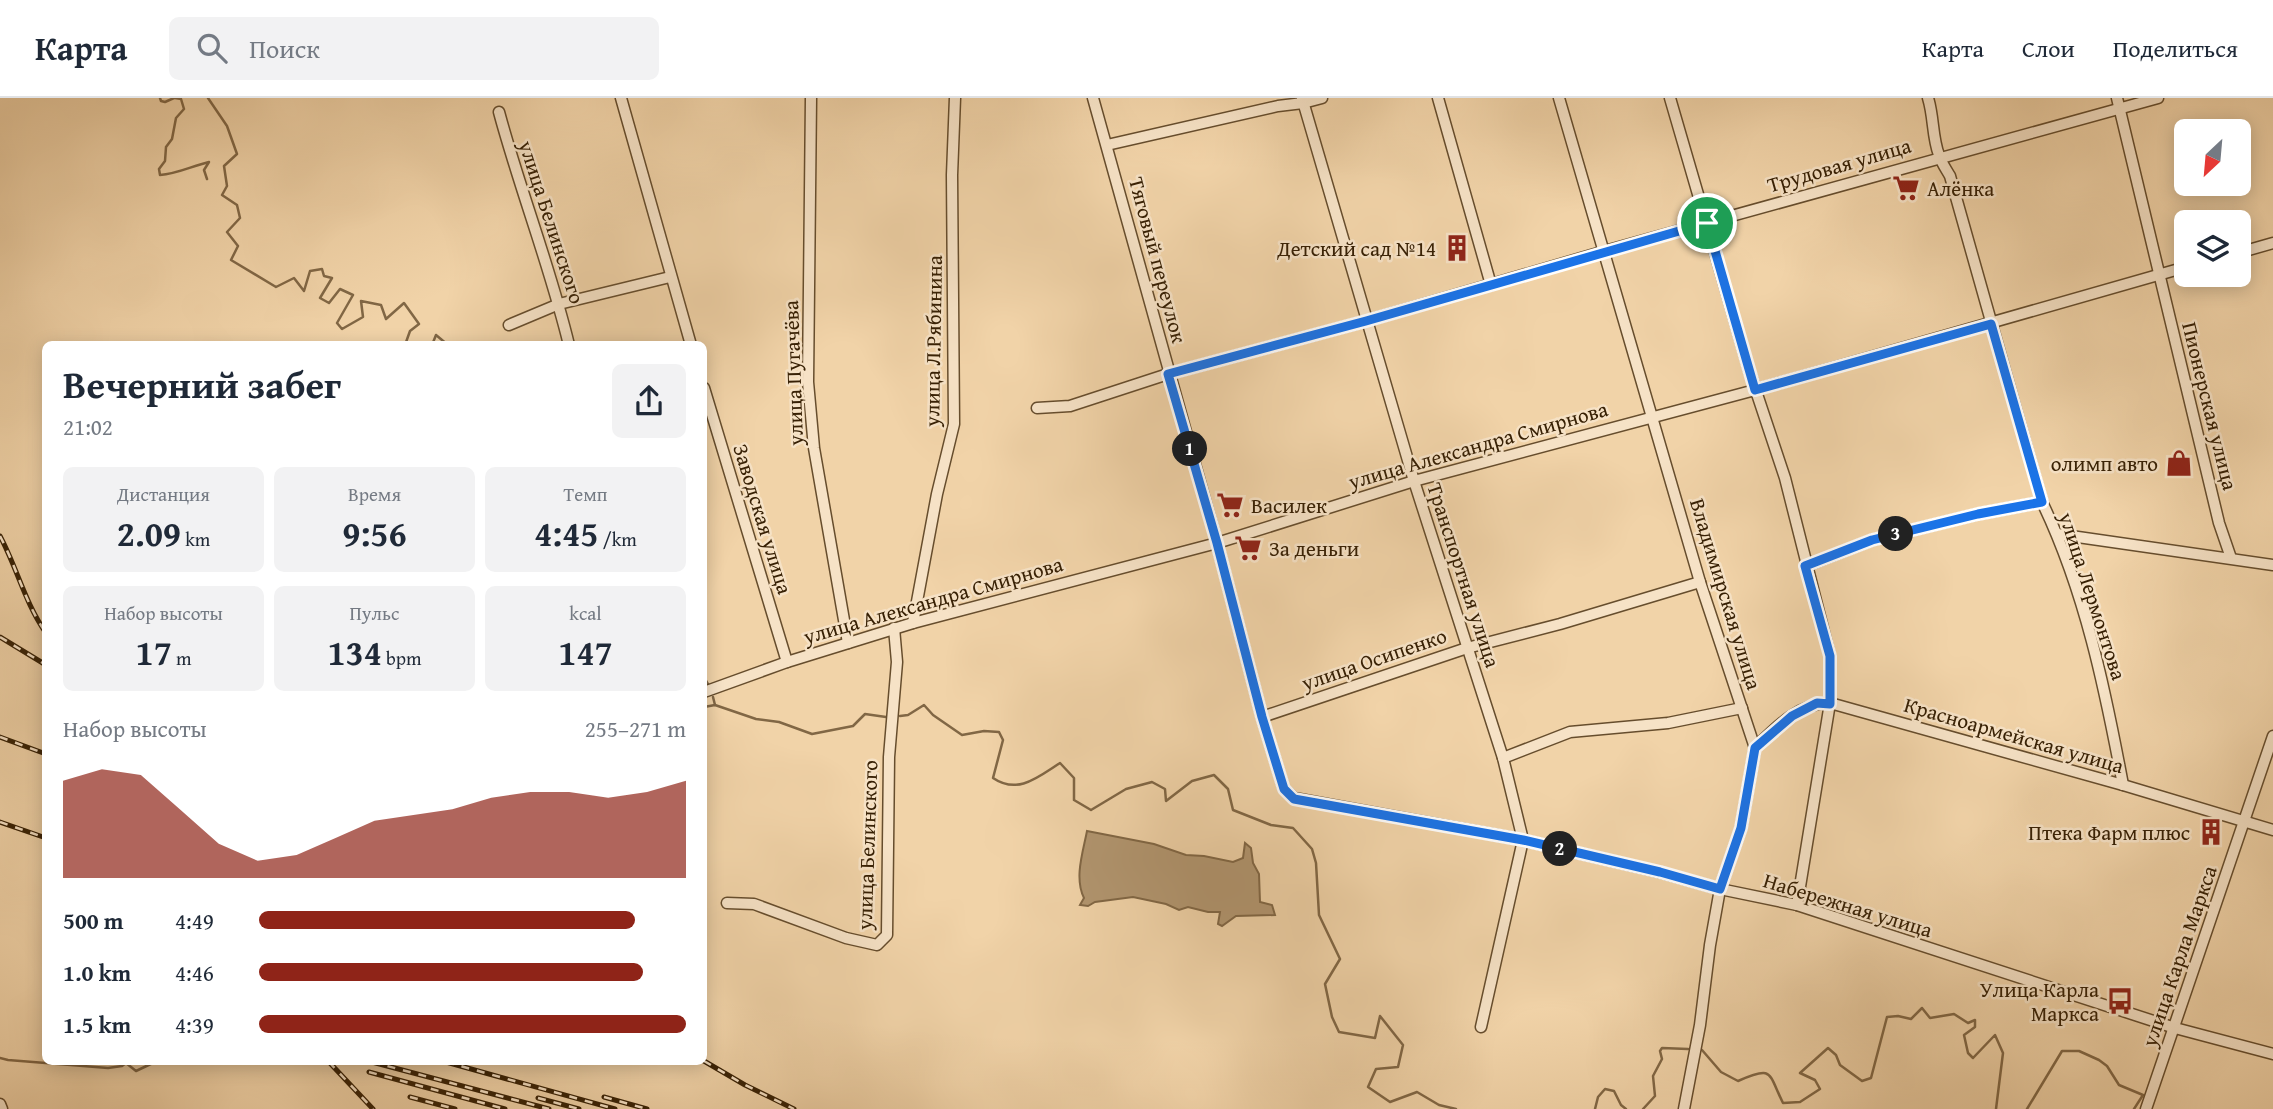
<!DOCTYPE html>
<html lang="ru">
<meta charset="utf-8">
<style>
body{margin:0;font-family:"Gentium Book Plus",serif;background:#f2f2f3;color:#1f2937;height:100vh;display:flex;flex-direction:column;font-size:26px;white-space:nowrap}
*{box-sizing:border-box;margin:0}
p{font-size:23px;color:#747a83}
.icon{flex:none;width:38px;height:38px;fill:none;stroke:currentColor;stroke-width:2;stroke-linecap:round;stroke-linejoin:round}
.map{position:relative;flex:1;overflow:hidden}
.drawer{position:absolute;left:42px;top:243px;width:665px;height:724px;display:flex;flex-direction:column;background:#fff;border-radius:10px;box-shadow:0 4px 18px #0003}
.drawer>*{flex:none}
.needle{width:46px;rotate:206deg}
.buttons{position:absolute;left:2174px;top:21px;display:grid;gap:14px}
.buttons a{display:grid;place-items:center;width:77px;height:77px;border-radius:10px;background:#fff;box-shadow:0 4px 18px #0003;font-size:35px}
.pin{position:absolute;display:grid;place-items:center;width:60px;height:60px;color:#fff;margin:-30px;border:4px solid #fff;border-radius:50%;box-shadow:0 2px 7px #0007}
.km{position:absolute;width:35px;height:35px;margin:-18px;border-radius:50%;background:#222;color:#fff;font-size:19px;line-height:35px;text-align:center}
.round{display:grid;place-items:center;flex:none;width:74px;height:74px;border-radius:10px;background:#f2f2f3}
.summary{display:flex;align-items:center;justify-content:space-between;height:119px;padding:0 21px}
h1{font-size:38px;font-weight:700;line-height:52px}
.stats{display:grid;grid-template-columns:repeat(3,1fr);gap:10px;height:119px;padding:7px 21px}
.stats div{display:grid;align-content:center;border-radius:10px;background:#f2f2f3;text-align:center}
.stats b{font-size:35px;font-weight:700}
.stats small{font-size:19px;font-weight:400}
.stats p{font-size:19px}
.chart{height:196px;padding:14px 21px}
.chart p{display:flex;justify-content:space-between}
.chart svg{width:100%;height:126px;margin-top:7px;fill:#8f2418;opacity:.7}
ul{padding:0 21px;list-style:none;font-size:23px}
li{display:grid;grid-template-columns:112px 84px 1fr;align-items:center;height:52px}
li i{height:18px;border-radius:9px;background:#8f2418}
header{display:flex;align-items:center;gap:42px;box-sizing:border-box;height:98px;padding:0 35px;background:#fff;border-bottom:2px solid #e0e1e3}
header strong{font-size:33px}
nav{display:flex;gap:38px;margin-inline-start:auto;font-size:24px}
.search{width:490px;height:63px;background:#f2f2f3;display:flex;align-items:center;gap:18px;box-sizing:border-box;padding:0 24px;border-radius:10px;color:#747a83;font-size:26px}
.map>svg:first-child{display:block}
.water{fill:#b29670;stroke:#816745;stroke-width:2}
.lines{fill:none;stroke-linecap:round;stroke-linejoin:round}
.stream{stroke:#816745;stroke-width:2.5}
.minor-casing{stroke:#664d2d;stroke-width:13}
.minor{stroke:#f6e2c6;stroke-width:10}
.rail-casing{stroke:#372004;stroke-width:5}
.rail{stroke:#f6e2c6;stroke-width:2.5;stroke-dasharray:8;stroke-linecap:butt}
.route-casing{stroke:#fff;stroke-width:14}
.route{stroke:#1a73e8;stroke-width:9}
.labels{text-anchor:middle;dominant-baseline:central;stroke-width:5;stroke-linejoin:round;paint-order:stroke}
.street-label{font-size:21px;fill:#372004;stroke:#f6e2c6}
.poi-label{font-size:21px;fill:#372004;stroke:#f6e2c6;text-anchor:end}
</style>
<header>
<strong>Карта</strong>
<div class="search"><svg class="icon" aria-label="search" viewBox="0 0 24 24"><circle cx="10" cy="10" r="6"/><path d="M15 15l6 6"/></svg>Поиск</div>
<nav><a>Карта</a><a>Слои</a><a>Поделиться</a></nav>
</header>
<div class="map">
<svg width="2273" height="1011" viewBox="0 0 2273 1011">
<rect width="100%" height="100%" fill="#f1d3a8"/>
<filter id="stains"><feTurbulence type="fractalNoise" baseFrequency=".00286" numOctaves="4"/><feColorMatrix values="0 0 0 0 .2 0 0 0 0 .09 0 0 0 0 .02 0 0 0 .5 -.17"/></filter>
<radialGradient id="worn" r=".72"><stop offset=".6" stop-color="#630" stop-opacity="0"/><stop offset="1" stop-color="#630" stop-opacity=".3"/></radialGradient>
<path class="water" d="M1087,733l67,13 32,11 18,1 29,6 10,-4 2,-15 6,5 2,15 6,11 1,28 12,3 3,10 -39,1 -14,10 -4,-2 2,-12h-12l-20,-5 -9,3 -13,-6 -33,-7 -38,5 -7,4 -8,-1 4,-7c-10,-20 -1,-46 3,-67z"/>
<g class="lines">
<g class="stream">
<path d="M160,0l1,3 4,1 9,-4"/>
<path d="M175,0l6,1 3,10 -8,9 -4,21 -6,8 -1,14 -6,8 1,6c17,-1 32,-9 49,-13l-5,8 3,9"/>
<path d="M208,0l19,28 10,28 -13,12 3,20 -5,9 15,10 3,13 -13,14 11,14 -7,14 45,27 18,-9 10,13 6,-20 12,-2 2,7 8,2 -12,20 9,5 11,-14 13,6 -16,28 5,6 21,-12 -2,-16 20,4 5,14 18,-16 15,21 -9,7 -5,14"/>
<path d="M432,247l4,-10 12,10"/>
<path d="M704,579l4,7"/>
<path d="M713,599l2,8"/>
<path d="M704,609l11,-2 41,14 23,3 33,12 41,-8 12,-12 21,3"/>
<path d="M900,618l8,-1 16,-10 9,10 29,20 22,-4 15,1 4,8 -10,38c25,17 45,-1 67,-15l14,15v22l17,10 35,-21 26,-7 13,7 1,12 26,-20 22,-6 14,14 5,21 38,15 22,3 19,21 4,14 3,52 21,44 -15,25 7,33 7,15 36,6 5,-22 23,29 -5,22 -22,2 -8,18 22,15 27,-10 22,13 17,4"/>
<path d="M1702,952l19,22 17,9c36,-16 30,-8 45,22l17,-1 20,-13 -5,-9 -15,-7 28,-25 8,7 4,10 22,16 9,-3 16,-61 11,-1 13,3 11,-11 8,10 24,-4 14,9 7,-3v7l-11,8 4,18 5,5 22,-23 8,18 -7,56"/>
<path d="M0,960l8,2 100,8 14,-2 4,-3 10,8 19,-9"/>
<path d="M1595,1011l3,-12 7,-8 9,2 7,14 5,4"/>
<path d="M1643,1011l12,-13 -2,-20 9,-17 -2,-8 2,-3 26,1"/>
<path d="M2027,1011l35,-58h17l20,9 8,6 12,19 24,10 -9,14"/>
</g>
<defs>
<g id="minor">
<path d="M621,0l70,247"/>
<path d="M811,0l-3,284 6,66 34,195"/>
<path d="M1093,0l124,445 45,174 22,72 10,9 229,42 136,32 61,17 77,16 378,123 98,26"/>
<path d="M1302,0l112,383 89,277 20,82 -42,187"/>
<path d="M1438,0l53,187"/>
<path d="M1559,0l141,484 55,166 -14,80 -21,61 -10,56 -10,80 -16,84"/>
<path d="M1670,0l80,275 35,105 45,178v47l-33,202"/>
<path d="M1928,0c6,19 4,39 11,57 2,7 7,14 11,21l92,326c43,89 63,187 81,283"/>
<path d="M2117,0l102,425 12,35"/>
<path d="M499,14c21,78 51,154 70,233"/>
<path d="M1107,47l171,-39 25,-3 19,-5"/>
<path d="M2238,155l35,-10"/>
<path d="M509,227l50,-21 111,-27"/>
<path d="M704,290l83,274"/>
<path d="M1037,310l33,-2 98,-32 198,-53 239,-70 553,-153"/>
<path d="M2057,436l216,31"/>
<path d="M1806,468l66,-26 106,-26 64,-12"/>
<path d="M913,525l24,-129 17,-70 -2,-249 3,-77"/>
<path d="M704,594l83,-30 126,-39 304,-80 197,-62 341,-91 431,-123"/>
<path d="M1262,619l205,-69 93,-24 140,-42"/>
<path d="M1755,650c20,-20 45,-46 75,-45l293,82 150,45"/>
<path d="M1503,660l67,-26 98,-9 74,-15"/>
<path d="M727,805l27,1 92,34 31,7 10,-10 2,-178 8,-95 -3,-34"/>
<path d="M0,1006l2,5"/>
<path d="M2146,1011l127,-373"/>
</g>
</defs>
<use href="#minor" class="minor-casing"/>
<use href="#minor" class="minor"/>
<defs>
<g id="rail">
<path d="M0,438c17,32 25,67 46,97"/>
<path d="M0,539l46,28"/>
<path d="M0,639l46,17"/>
<path d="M0,724l46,16"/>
<path d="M704,963l41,24 49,24"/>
<path d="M329,964l44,47"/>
<path d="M372,964l177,47"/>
<path d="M446,964l169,47"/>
<path d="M369,974l136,37"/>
<path d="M410,999l45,12"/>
<path d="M604,999l43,12"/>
<path d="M538,1000l41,11"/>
</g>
</defs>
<use href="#rail" class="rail-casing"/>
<use href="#rail" class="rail"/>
</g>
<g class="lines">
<defs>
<path id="route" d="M1707,125l48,167 236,-66 51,178 -64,12 -106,26 -67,26 25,90v48l-13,-1 -25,13 -37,32 -14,80 -21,61 -60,-17 -137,-32 -229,-41 -10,-10 -22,-72 -45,-174 -49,-169 198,-53z"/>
</defs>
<use href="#route" class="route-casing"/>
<use href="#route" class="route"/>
</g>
<defs>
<symbol id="supermarket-bare" viewBox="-9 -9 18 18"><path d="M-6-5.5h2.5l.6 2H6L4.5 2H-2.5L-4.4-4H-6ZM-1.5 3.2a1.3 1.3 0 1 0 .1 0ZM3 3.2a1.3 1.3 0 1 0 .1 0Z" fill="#8f2418" stroke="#f6e2c6" stroke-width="2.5" paint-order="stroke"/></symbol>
<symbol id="building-bare" viewBox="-9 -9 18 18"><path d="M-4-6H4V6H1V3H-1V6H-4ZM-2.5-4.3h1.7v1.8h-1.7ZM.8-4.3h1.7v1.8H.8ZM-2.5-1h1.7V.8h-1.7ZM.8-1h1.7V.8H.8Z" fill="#8f2418" stroke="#f6e2c6" stroke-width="2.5" paint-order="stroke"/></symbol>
<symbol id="shop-bare" viewBox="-9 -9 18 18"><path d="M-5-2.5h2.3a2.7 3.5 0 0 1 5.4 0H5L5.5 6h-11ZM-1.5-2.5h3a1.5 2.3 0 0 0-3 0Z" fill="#8f2418" stroke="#f6e2c6" stroke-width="2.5" paint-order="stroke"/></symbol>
<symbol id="bus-bare" viewBox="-9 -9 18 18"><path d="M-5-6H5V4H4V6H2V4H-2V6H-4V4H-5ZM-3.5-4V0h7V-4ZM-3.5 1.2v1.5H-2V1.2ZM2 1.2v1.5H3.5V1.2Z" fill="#8f2418" stroke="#f6e2c6" stroke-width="2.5" paint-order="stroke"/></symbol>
</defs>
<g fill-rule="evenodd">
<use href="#supermarket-bare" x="1887" y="71" width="38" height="38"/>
<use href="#building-bare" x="1438" y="131" width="38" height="38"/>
<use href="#shop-bare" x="2160" y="346" width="38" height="38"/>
<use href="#supermarket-bare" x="1211" y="388" width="38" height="38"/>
<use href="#supermarket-bare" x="1229" y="431" width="38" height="38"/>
<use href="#building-bare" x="2192" y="715" width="38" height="38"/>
<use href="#bus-bare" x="2101" y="884" width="38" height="38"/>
</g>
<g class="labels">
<g class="street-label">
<text transform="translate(1839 67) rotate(-16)">Трудовая улица</text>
<text transform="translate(552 124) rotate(72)">улица Белинского</text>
<text transform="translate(1158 162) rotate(75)">Тяговый переулок</text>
<text transform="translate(933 243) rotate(-89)">улица Л.Рябинина</text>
<text transform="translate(793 275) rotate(-92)">улица Пугачёва</text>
<text transform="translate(2210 308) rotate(76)">Пионерская улица</text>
<text transform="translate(1478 347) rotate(-16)">улица Александра Смирнова</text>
<text transform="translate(763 421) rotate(73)">Заводская улица</text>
<text transform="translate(1464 477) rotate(72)">Транспортная улица</text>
<text transform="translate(1726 496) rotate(73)">Владимирская улица</text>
<text transform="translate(2093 498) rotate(72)">улица Лермонтова</text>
<text transform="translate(933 502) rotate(-16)">улица Александра Смирнова</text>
<text transform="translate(1374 561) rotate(-19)">улица Осипенко</text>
<text transform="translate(2014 637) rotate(16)">Красноармейская улица</text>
<text transform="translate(867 747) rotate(-88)">улица Белинского</text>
<text transform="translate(1848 807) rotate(17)">Набережная улица</text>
<text transform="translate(2179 858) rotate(-71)">улица Карла Маркса</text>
</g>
<g class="poi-label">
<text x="1927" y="90" text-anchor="start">Алёнка</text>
<text x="1436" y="150">Детский сад №14</text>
<text x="2158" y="365">олимп авто</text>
<text x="1251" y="407" text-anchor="start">Василек</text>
<text x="1269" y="450" text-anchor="start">За деньги</text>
<text x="2190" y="734">Птека Фарм плюс</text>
<text x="2099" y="891">Улица Карла<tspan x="2099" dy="24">Маркса</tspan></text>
</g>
</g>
<rect width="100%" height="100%" filter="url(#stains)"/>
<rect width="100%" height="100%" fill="url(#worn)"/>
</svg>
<div class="buttons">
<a><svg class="needle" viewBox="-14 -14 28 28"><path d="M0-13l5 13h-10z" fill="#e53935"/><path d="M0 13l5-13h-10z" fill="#747a83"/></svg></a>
<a><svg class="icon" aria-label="layers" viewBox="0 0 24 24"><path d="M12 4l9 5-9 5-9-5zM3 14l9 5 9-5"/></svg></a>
</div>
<div class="pin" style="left:1707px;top:125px;background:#1e9e55"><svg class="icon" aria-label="arrive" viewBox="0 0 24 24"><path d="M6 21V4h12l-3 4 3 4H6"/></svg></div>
<b class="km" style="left:1190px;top:351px">1</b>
<b class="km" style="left:1560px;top:751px">2</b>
<b class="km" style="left:1896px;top:436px">3</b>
<section class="drawer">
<div class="summary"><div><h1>Вечерний забег</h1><p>21:02</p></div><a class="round"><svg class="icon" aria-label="share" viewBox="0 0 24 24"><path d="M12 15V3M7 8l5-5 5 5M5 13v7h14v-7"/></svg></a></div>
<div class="stats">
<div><p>Дистанция</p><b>2.09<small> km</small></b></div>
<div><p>Время</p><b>9:56</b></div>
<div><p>Темп</p><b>4:45<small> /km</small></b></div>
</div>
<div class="stats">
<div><p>Набор высоты</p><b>17<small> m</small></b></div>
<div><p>Пульс</p><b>134<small> bpm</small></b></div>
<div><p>kcal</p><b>147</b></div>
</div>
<div class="chart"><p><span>Набор высоты</span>255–271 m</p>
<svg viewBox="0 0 160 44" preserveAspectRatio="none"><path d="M0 44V10L10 6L20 8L30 20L40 32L50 38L60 36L70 30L80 24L90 22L100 20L110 16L120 14L130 14L140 16L150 14L160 10V44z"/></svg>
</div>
<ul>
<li><b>500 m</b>4:49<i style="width:88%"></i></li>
<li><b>1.0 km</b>4:46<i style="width:90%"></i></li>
<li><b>1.5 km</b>4:39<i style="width:100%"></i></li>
</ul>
</section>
</div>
